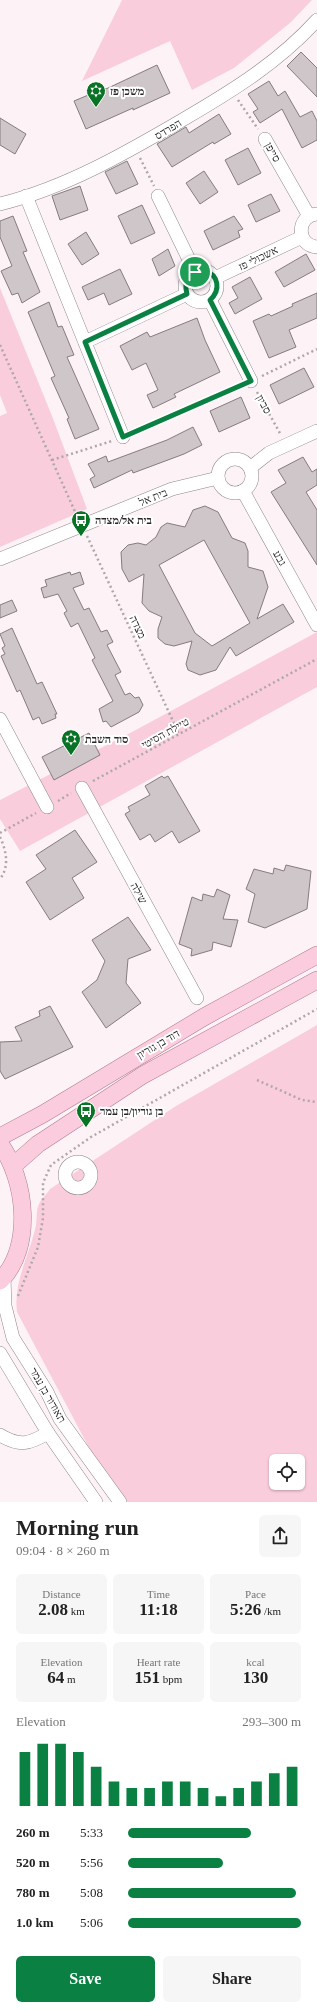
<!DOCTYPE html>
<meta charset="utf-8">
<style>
body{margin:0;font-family:"Times New Roman",Heebo,serif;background:#f6f6f6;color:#222;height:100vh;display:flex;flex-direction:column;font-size:15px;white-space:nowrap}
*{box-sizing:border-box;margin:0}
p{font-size:13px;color:#767676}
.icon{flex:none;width:22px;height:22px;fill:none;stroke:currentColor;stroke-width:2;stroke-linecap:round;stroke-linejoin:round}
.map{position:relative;height:1502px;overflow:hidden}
.sheet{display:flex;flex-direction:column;background:#fff;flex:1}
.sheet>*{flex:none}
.controls{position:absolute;left:269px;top:1454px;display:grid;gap:8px}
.controls a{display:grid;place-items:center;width:36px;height:36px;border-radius:6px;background:#fff;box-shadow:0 1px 3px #0004;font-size:20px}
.pin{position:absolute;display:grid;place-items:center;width:34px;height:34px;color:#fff;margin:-17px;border:2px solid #fff;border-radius:50%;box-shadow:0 1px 4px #0007}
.round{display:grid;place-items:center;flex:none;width:42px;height:42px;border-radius:6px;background:#f6f6f6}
.head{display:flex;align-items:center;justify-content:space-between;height:68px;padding:0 16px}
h1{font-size:22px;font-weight:700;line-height:30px}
.stats{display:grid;grid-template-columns:repeat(3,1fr);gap:6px;height:68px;padding:4px 16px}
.stats div{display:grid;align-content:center;border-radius:6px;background:#f6f6f6;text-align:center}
.stats b{font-size:17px;font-weight:700}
.stats small{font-size:11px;font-weight:400}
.stats p{font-size:11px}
.chart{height:112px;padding:8px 16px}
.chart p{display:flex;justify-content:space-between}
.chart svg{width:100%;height:72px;margin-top:4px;stroke:#0b8043;stroke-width:6}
.button{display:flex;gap:8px;margin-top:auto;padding:8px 16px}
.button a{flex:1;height:46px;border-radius:6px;background:#0b8043;color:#fff;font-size:16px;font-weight:700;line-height:46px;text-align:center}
.button a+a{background:#f6f6f6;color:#222}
ul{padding:0 16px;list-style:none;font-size:13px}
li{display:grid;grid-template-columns:64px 48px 1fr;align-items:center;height:30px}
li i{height:10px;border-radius:5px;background:#0b8043}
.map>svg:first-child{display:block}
.green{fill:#facddc;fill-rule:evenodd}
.building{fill:#cfc6c9;stroke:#847c7f;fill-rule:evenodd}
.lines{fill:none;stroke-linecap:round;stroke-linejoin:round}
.minor-casing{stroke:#8f8789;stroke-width:14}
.major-casing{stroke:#b07b8e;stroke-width:18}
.path{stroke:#afa7aa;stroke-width:2.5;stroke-dasharray:2 3;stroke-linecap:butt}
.minor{stroke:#fff;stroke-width:13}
.major{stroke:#fbccdd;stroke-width:17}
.route-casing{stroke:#fff;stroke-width:8}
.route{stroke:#0b8043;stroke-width:5}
.labels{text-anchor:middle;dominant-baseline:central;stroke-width:4;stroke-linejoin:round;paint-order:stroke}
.poi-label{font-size:11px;font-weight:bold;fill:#272425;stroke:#fff;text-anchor:start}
.street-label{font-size:11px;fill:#272425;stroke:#fff}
</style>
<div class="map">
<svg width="317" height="1502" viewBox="0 0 317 1502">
<rect width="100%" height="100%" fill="#fdf3f6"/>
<g class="green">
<path d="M122,0h190l-22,23 -56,45 -42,22 -22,-49 -88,40z"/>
<path d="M0,288l52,128 35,93 -87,38v-131l7,-3 -7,-18z"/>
<path d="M317,632v55l-297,164 -20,-32v-19l132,-68z"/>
<path d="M317,1025v477h-196l-18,-28 -86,-162c-4,-30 13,-58 19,-87 1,-6 0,-16 3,-21 2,-5 8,-10 11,-15l126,-83zM276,1461h22v22h-22z"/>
</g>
<g class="building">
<path d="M301,52l16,16v29l-30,-31z"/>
<path d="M157,65l13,28 -37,17v-2l-47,21 -12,-28 31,-13 1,1z"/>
<path d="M269,81l9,15 7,-5 15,26 12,-6 5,10v19l-15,8 -20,-39 -22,14 -7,-11 5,-3 -10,-15z"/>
<path d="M219,114l12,20 -17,10 -1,-2 -41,25 -15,-23 29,-17 3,6z"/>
<path d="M0,118l26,16 -11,20 -15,-9z"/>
<path d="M248,148l13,25 -23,12 -13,-25z"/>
<path d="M127,161l11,23 -22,10 -11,-22z"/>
<path d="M204,171l14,21 -18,12 -14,-21z"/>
<path d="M80,186l8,24 -28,10 -8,-24z"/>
<path d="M271,194l9,17 -24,11 -8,-17z"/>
<path d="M142,205l13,28 -24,11 -13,-28z"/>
<path d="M13,216l14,35 -4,1 17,40 -18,11 -4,-10 -6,2 -11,-24 11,-5 -12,-29v-16z"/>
<path d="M234,216l9,13 -5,2 2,6 -27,13 -9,-19z"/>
<path d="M86,232l13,22 -17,11 -14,-21z"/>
<path d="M168,249l7,17 -16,10 -7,-17z"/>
<path d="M306,254l9,16 -31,17 -9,-15z"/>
<path d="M120,269l12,25 -23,11 -5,-12 -16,7 -6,-13z"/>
<path d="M250,277l12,22 -27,15 -6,-11 9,-5 -6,-11z"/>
<path d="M317,293v25l-28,12 7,17 -27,11 -16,-37 16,-7 2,2 22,-10 -1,-2z"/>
<path d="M49,302l9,25 4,-1 12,29 -7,2 32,72 -24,10 -8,-20 2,-1 -18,-40 4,-2 -27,-64z"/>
<path d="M197,318l8,22 15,32 -46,22 2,3 -23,11 -6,-13 11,-5 -12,-27 -14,7 -12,-24 27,-14 3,5z"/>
<path d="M304,368l10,19 -35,17 -9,-19z"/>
<path d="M241,397l9,21 -31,14 -9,-21z"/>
<path d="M193,427l9,18 -18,9 -51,19 -1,-3 -38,18 -4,-9 5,-3 -7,-12 18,-8 2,6 59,-22z"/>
<path d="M303,457l9,15 5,-3v16l-11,7 11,18v55l-46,-73 15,-9 -8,-13z"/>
<path d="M205,506l13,6 14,26 13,5 3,8v16l15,4 5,16 -11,32 26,-15 11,18 -58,34 -6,-9 -14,23 -16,5 -12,-5 -2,-6 6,-23 -18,5 -9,-2 -7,-6v-9l4,-12 -13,-6 -7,-8 2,-29 -15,8 -7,-13 -1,-17 7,-7 10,-2 8,2 10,-8 5,-10 6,-4 18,4 8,-17zM204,540l46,83 -38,23 -17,-13 -36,-68z"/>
<path d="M70,572l1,3 9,-3 4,12 -11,4 11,22 5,-2 12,24 6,-2 6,12 -6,3 14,27 -6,3 10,20 5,-2 5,5 4,-1 4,8 -4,7 -28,15 -5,-6 -3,1 -4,-13 14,-8 -21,-41 3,-2 -17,-35 -7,4 -7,-14 3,-2 -9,-17 -14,4 -3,-10 6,-2 -2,-6z"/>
<path d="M12,600l5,11 -17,7v-13z"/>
<path d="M12,628l25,56 5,-2 15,32h-2l1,4 -14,6 -3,-7 -6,3 -13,-30 -3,2 -16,-36 4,-2 -3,-6 3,-2 -5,-12z"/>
<path d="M89,733l11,22 -46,25 -12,-23z"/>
<path d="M162,776l2,2 4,-2 32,55 -21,12 -7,-12 -17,11 -5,-8 -10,6 -15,-26 5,-3 -2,-4 22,-12 -5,-9z"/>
<path d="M75,830l22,32 -25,16 12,20 -34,22 -24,-38 20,-13 -10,-14z"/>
<path d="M286,865l25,6 -4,38 -42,19 -17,-6 7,-28 -9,-5 8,-20 19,5 1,-6 10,3z"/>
<path d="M217,889l13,6 -7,24 15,1 -7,27 -18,-5 -1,8 -21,6 1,-7 -13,-5 13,-47 10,4 1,-7 11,3z"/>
<path d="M128,917l23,33 -23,9 -2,24 15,20 -35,25 -24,-36 15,-12 8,-19 -13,-21z"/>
<path d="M50,1006l23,41 -68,32 -5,-8v-29l22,-1 -7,-14 25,-11 -1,-5z"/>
</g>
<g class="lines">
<defs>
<g id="minor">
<path d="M265,139l44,77"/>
<path d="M26,196l97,241"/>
<path d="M158,196l37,76"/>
<path d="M0,204c65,-16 126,-51 184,-85 48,-28 95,-57 133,-99"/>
<path d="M317,214c-21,1 -21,32 0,33"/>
<circle cx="201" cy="286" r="16"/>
<path d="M215,278l87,-41"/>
<path d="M210,300l41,81"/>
<path d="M85,342l102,-48"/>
<circle cx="235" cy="476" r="17"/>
<path d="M250,468l19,-15 48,-22"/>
<path d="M243,491l74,134"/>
<path d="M0,559l172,-70 46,-11"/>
<path d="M0,719l47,88"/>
<path d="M82,788l115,210"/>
<circle cx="78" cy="1175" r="13"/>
<path d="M4,1277l1,29 8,32 34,54 13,27 60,83"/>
<path d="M0,1353l48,80 48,69"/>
<path d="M0,1435c20,12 29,9 48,-2"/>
</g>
<g id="major">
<path d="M0,1137l43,-23 161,-97 113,-62"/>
<path d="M0,1144c26,35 34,104 0,137"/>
<path d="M13,1166l25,-22 105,-69 174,-95"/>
</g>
</defs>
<use href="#minor" class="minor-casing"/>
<use href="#major" class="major-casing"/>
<g class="path">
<path d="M238,100l20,29"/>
<path d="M140,158l14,28"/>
<path d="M0,345l77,171"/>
<path d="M262,376l55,-27"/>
<path d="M257,392l24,43"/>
<path d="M134,433l107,-47"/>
<path d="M52,460l60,-19"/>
<path d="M87,536l92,198"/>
<path d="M93,781l224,-122"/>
<path d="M58,801l13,-8"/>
<path d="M0,833l36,-20"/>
<path d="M0,837c6,13 10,29 0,42"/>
<path d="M257,1080l45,20 15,2"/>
<path d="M18,1296l20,-49 5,-29v-35l8,-18 40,-28 226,-128"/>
</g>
<use href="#minor" class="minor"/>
<use href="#major" class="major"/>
</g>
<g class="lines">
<defs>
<path id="route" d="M204,270c15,5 17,20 6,30l41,81 -128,56 -38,-95 102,-48c-4,-14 3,-24 17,-24z"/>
</defs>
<use href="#route" class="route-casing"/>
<use href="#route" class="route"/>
</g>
<defs>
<symbol id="synagogue-pin" viewBox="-11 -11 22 30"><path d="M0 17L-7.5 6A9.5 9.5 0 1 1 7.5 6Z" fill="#087325" stroke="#fff"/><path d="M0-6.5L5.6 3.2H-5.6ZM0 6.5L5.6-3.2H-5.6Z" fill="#fff"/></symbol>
<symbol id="bus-pin" viewBox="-11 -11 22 30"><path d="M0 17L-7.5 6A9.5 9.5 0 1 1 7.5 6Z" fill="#087325" stroke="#fff"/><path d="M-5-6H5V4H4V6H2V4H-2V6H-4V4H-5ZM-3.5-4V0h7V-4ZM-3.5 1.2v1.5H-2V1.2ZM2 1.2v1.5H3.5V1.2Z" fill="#fff"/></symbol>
</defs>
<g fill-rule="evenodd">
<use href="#synagogue-pin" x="85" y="80" width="22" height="30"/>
<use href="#bus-pin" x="70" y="509" width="22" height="30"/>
<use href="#synagogue-pin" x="60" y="728" width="22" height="30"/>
<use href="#bus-pin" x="75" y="1100" width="22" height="30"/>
</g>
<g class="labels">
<g class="poi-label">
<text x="110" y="91">משכן פז</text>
<text x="95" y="520">בית אל/מצדה</text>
<text x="85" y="739">סוד השבת</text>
<text x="100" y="1111">בן גוריון/בן עמר</text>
</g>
<g class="street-label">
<text transform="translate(168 129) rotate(-31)">הפרדס</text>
<text transform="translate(273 152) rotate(60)">סייפן</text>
<text transform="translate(258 258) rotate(-26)">אשכולי פז</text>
<text transform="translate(264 404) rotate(61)">סביון</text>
<text transform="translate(153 497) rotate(-22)">בית אל</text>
<text transform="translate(280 558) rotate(61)">גבע</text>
<text transform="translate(138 627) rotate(65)">מצדה</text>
<text transform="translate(165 733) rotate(-29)">טיילת הסיטי</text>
<text transform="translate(139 893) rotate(61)">שילה</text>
<text transform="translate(158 1044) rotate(-30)">דוד בן גוריון</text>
<text transform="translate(48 1395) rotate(60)">תאודור בן עמר</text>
</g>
</g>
</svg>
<div class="controls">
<a><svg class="icon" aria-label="locate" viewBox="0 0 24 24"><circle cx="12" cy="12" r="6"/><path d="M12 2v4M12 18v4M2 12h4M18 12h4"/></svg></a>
</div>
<div class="pin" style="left:195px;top:272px;background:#1e9e55"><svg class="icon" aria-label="arrive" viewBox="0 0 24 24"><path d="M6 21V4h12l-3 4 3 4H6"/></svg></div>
</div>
<section class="sheet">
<div class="head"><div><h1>Morning run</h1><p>09:04 · 8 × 260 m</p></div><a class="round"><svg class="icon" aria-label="share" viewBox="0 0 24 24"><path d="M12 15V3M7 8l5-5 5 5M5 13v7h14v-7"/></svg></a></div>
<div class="stats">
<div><p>Distance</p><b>2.08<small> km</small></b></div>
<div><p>Time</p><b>11:18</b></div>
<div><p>Pace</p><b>5:26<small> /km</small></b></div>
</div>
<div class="stats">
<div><p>Elevation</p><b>64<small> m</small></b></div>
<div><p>Heart rate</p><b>151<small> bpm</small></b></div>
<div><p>kcal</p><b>130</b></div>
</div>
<div class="chart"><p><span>Elevation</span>293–300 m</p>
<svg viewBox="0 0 160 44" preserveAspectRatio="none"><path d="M5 44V11M15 44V6M25 44V6M35 44V11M45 44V20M55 44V29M65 44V33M75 44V33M85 44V29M95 44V29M105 44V33M115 44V38M125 44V33M135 44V29M145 44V24M155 44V20"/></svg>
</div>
<ul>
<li><b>260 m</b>5:33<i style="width:71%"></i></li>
<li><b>520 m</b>5:56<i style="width:55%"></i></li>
<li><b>780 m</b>5:08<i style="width:97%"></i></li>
<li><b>1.0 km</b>5:06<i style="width:100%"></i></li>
</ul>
<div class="button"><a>Save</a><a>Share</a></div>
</section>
